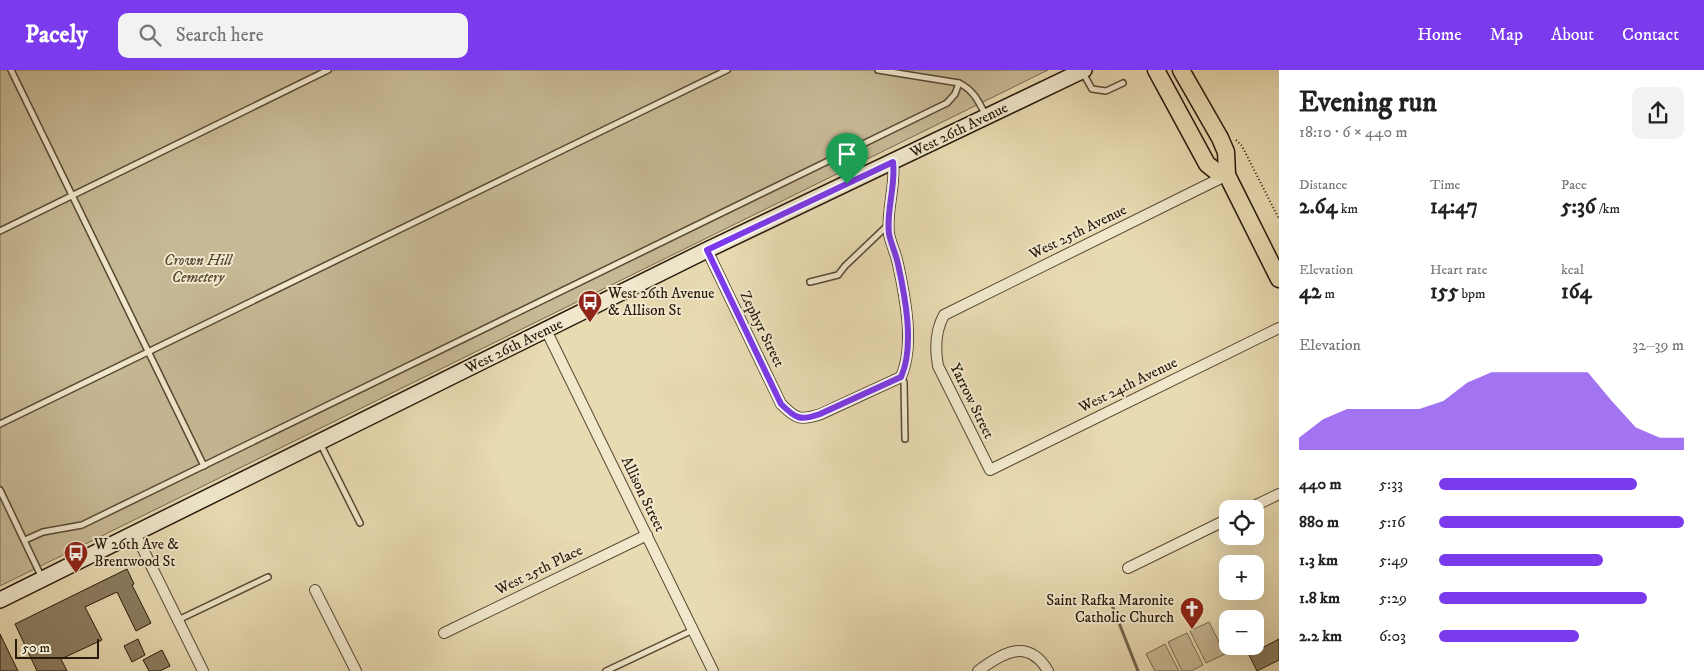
<!DOCTYPE html>
<meta charset="utf-8">
<style>
body{margin:0;font-family:"IM FELL DW Pica",serif;background:#f2f2f2;color:#222;height:100vh;display:flex;flex-direction:column;font-size:19px;white-space:nowrap}
*{box-sizing:border-box;margin:0}
p{font-size:16px;color:#767676}
.icon{flex:none;width:28px;height:28px;fill:none;stroke:currentColor;stroke-width:2;stroke-linecap:round;stroke-linejoin:round}
.map{position:relative;flex:1;overflow:hidden}
.panel{display:flex;flex-direction:column;background:#fff;width:425px}
.panel>*{flex:none}
.fabs{position:absolute;left:1219px;top:430px;display:grid;gap:10px}
.fabs a{display:grid;place-items:center;width:45px;height:45px;border-radius:10px;background:#fff;box-shadow:0 5px 20px #0002;font-size:25px}
.scale{position:absolute;left:15px;bottom:12px;width:84px;box-sizing:border-box;padding-left:5px;border:2px solid #27190b;border-top:0;font-size:14px;line-height:18px;white-space:nowrap;color:#27190b;-webkit-text-stroke:4px #f0e7cc;paint-order:stroke}
.pin{position:absolute;display:grid;place-items:center;width:42px;height:42px;color:#fff;margin:-51px -21px;border-radius:50% 50% 50% 0;rotate:-45deg;box-shadow:0 0 5px #0007}
.pin .icon{rotate:45deg}
.round{display:grid;place-items:center;flex:none;width:52px;height:52px;border-radius:10px;background:#f2f2f2}
.headline{display:flex;align-items:center;justify-content:space-between;height:85px;padding:0 20px}
h1{font-size:28px;font-weight:800;line-height:38px}
.metrics{display:grid;grid-template-columns:repeat(3,1fr);gap:8px;height:85px;padding:5px 20px}
.metrics div{display:grid;align-content:center}
.metrics b{font-size:21px;font-weight:800}
.metrics small{font-size:14px;font-weight:400}
.metrics p{font-size:14px}
.chart{height:140px;padding:10px 20px}
.chart p{display:flex;justify-content:space-between}
.chart svg{width:100%;height:90px;margin-top:5px;fill:#7c3aed;opacity:.7}
ul{padding:0 20px;list-style:none;font-size:16px}
li{display:grid;grid-template-columns:80px 60px 1fr;align-items:center;height:38px}
li i{height:12px;border-radius:6px;background:#7c3aed}
header{display:flex;align-items:center;gap:30px;box-sizing:border-box;height:70px;padding:0 25px;background:#7c3aed;color:#fff}
header strong{font-size:24px}
nav{display:flex;gap:28px;margin-inline-start:auto;font-size:18px}
.search{width:350px;height:45px;background:#f2f2f2;display:flex;align-items:center;gap:12px;box-sizing:border-box;padding:0 18px;border-radius:10px;color:#767676;font-size:19px}
main{display:flex;flex:1;min-height:0}
.map>svg:first-child{display:block}
.green{fill:#c7b995;stroke:#776950}
.lines{fill:none;stroke-linecap:round;stroke-linejoin:round}
.stream{stroke:#73654d;stroke-width:3}
.building{fill:#8b7d61;stroke:#27190b}
.lane-casing{stroke:#574934;stroke-width:8}
.street-casing{stroke:#574934;stroke-width:12}
.secondary-casing{stroke:#27190b;stroke-width:18}
.primary-casing{stroke:#27190b;stroke-width:19}
.path{stroke:#27190b;stroke-width:2;stroke-dasharray:1 2.5;stroke-linecap:butt}
.lane{stroke:#f0e7cc;stroke-width:5}
.street{stroke:#f0e7cc;stroke-width:10}
.secondary{stroke:#f0e7cc;stroke-width:15}
.primary{stroke:#e8dab1;stroke-width:16}
.route-casing{stroke:#fff;stroke-width:10}
.route{stroke:#7c3aed;stroke-width:6}
.labels{text-anchor:middle;dominant-baseline:central;stroke-width:4;stroke-linejoin:round;paint-order:stroke}
.street-label{font-size:15px;fill:#27190b;stroke:#f0e7cc}
.park-label{font-size:15px;font-style:italic;fill:#574934;stroke:#f0e7cc}
.poi-label{font-size:15px;fill:#27190b;stroke:#f0e7cc;text-anchor:start}
</style>
<header>
<strong>Pacely</strong>
<div class="search"><svg class="icon" aria-label="search" viewBox="0 0 24 24"><circle cx="10" cy="10" r="6"/><path d="M15 15l6 6"/></svg>Search here</div>
<nav><a>Home</a><a>Map</a><a>About</a><a>Contact</a></nav>
</header>
<main>
<div class="map">
<svg width="1279" height="601" viewBox="0 0 1279 601">
<rect width="100%" height="100%" fill="#e8dab1"/>
<filter id="stains"><feTurbulence type="fractalNoise" baseFrequency=".004" numOctaves="4"/><feColorMatrix values="0 0 0 0 .2 0 0 0 0 .09 0 0 0 0 .02 0 0 0 .5 -.17"/></filter>
<radialGradient id="worn" r=".72"><stop offset=".6" stop-color="#630" stop-opacity="0"/><stop offset="1" stop-color="#630" stop-opacity=".3"/></radialGradient>
<g class="green">
<path d="M0,0h1048l-1048,516z"/>
<path d="M1209,552l16,32 -19,9 -16,-32z"/>
<path d="M1187,563l16,32 -12,6h-9l-14,-29z"/>
<path d="M1165,574l14,27h-24l-9,-17z"/>
</g>
<g class="lines">
<path class="stream" d="M1110,530l28,71"/>
</g>
<g class="building">
<path d="M127,499l7,15 -2,1 19,38 -15,8 -19,-39 -32,15 17,33 -41,19 6,12h-30l-22,-47z"/>
<path d="M0,564l18,37h-18z"/>
<path d="M138,569l7,16 -13,7 -8,-16z"/>
<path d="M1279,569v21l-22,11 -8,-16z"/>
<path d="M162,580l8,16 -10,5h-11l-6,-11z"/>
</g>
<g class="lines">
<defs>
<g id="lane">
<path d="M11,0l193,396"/>
<path d="M878,0l81,13c14,7 19,17 26,31"/>
<path d="M1083,3l9,16 14,2 17,-8"/>
<path d="M0,161l328,-161"/>
<path d="M810,212l28,-7 7,-9 43,-41"/>
<path d="M901,307l3,5 1,57"/>
<path d="M0,354l727,-354"/>
<path d="M320,373l40,80"/>
<path d="M0,420l42,88"/>
<path d="M25,470l18,-8 39,-7 865,-422 8,-9 4,-11"/>
<path d="M178,550l90,-43"/>
<path d="M606,601l87,-41"/>
</g>
<g id="street">
<path d="M1227,105l-283,140c-9,16 -9,34 -6,51l52,104 289,-142"/>
<path d="M707,180l74,154c15,15 19,17 40,10l80,-37c14,-31 4,-81 -3,-113 -2,-10 -7,-20 -9,-30 -3,-24 7,-48 4,-72"/>
<path d="M546,260l167,341"/>
<path d="M1248,439l31,-15"/>
<path d="M135,463l68,138"/>
<path d="M1128,498l100,-49"/>
<path d="M315,520l41,81"/>
<path d="M444,563l203,-98"/>
<path d="M978,601c24,-18 50,-34 70,0"/>
</g>
<path id="secondary" d="M0,530l707,-350 377,-180"/>
<g id="primary">
<path d="M1156,0l51,94 10,8 10,3"/>
<path d="M1181,0l39,68 6,14 1,23 52,104"/>
</g>
</defs>
<use href="#lane" class="lane-casing"/>
<use href="#street" class="street-casing"/>
<use href="#secondary" class="secondary-casing"/>
<use href="#primary" class="primary-casing"/>
<path class="path" d="M1236,70l6,6 37,73"/>
<use href="#lane" class="lane"/>
<use href="#street" class="street"/>
<use href="#secondary" class="secondary"/>
<use href="#primary" class="primary"/>
</g>
<g class="lines">
<defs>
<path id="route" d="M893,92c3,24 -7,48 -4,72 2,10 7,20 9,30 7,32 17,82 3,113l-81,37c-20,7 -24,5 -39,-10l-74,-154z"/>
</defs>
<use href="#route" class="route-casing"/>
<use href="#route" class="route"/>
</g>
<defs>
<symbol id="bus-pin" viewBox="-11 -11 22 30"><path d="M0 17L-7.5 6A9.5 9.5 0 1 1 7.5 6Z" fill="#8f2418" stroke="#f0e7cc"/><path d="M-5-6H5V4H4V6H2V4H-2V6H-4V4H-5ZM-3.5-4V0h7V-4ZM-3.5 1.2v1.5H-2V1.2ZM2 1.2v1.5H3.5V1.2Z" fill="#fff"/></symbol>
<symbol id="church-pin" viewBox="-11 -11 22 30"><path d="M0 17L-7.5 6A9.5 9.5 0 1 1 7.5 6Z" fill="#8f2418" stroke="#f0e7cc"/><path d="M-1.2-6h2.4v3.5h3.3v2.4h-3.3V6h-2.4V-.1h-3.3v-2.4h3.3Z" fill="#fff"/></symbol>
</defs>
<g fill-rule="evenodd">
<use href="#bus-pin" x="576" y="218" width="28" height="38"/>
<use href="#bus-pin" x="62" y="469" width="28" height="38"/>
<use href="#church-pin" x="1178" y="525" width="28" height="38"/>
</g>
<g class="labels">
<g class="street-label">
<text transform="translate(959 60) rotate(-26)">West 26th Avenue</text>
<text transform="translate(1078 162) rotate(-26)">West 25th Avenue</text>
<text transform="translate(762 259) rotate(64)">Zephyr Street</text>
<text transform="translate(514 276) rotate(-26)">West 26th Avenue</text>
<text transform="translate(1128 315) rotate(-26)">West 24th Avenue</text>
<text transform="translate(972 331) rotate(64)">Yarrow Street</text>
<text transform="translate(643 424) rotate(64)">Allison Street</text>
<text transform="translate(539 500) rotate(-26)">West 25th Place</text>
</g>
<g class="park-label">
<text x="198" y="190">Crown Hill<tspan x="198" dy="17">Cemetery</tspan></text>
</g>
<g class="poi-label">
<text x="608" y="223">West 26th Avenue<tspan x="608" dy="17">&amp; Allison St</tspan></text>
<text x="94" y="474">W 26th Ave &amp;<tspan x="94" dy="17">Brentwood St</tspan></text>
<text x="1174" y="530" text-anchor="end">Saint Rafka Maronite<tspan x="1174" dy="17">Catholic Church</tspan></text>
</g>
</g>
<rect width="100%" height="100%" filter="url(#stains)"/>
<rect width="100%" height="100%" fill="url(#worn)"/>
</svg>
<div class="fabs">
<a><svg class="icon" aria-label="locate" viewBox="0 0 24 24"><circle cx="12" cy="12" r="6"/><path d="M12 2v4M12 18v4M2 12h4M18 12h4"/></svg></a>
<a>+</a>
<a>−</a>
</div>
<div class="scale">50 m</div>
<div class="pin" style="left:847px;top:114px;background:#1e9e55"><svg class="icon" aria-label="arrive" viewBox="0 0 24 24"><path d="M6 21V4h12l-3 4 3 4H6"/></svg></div>
</div>
<section class="panel">
<div class="headline"><div><h1>Evening run</h1><p>18:10 · 6 × 440 m</p></div><a class="round"><svg class="icon" aria-label="share" viewBox="0 0 24 24"><path d="M12 15V3M7 8l5-5 5 5M5 13v7h14v-7"/></svg></a></div>
<div class="metrics">
<div><p>Distance</p><b>2.64<small> km</small></b></div>
<div><p>Time</p><b>14:47</b></div>
<div><p>Pace</p><b>5:36<small> /km</small></b></div>
</div>
<div class="metrics">
<div><p>Elevation</p><b>42<small> m</small></b></div>
<div><p>Heart rate</p><b>155<small> bpm</small></b></div>
<div><p>kcal</p><b>164</b></div>
</div>
<div class="chart"><p><span>Elevation</span>32–39 m</p>
<svg viewBox="0 0 160 44" preserveAspectRatio="none"><path d="M0 44V38L10 29L20 24L30 24L40 24L50 24L60 20L70 11L80 6L90 6L100 6L110 6L120 6L130 20L140 33L150 38L160 38V44z"/></svg>
</div>
<ul>
<li><b>440 m</b>5:33<i style="width:81%"></i></li>
<li><b>880 m</b>5:16<i style="width:100%"></i></li>
<li><b>1.3 km</b>5:49<i style="width:67%"></i></li>
<li><b>1.8 km</b>5:29<i style="width:85%"></i></li>
<li><b>2.2 km</b>6:03<i style="width:57%"></i></li>
</ul>
</section>
</main>
